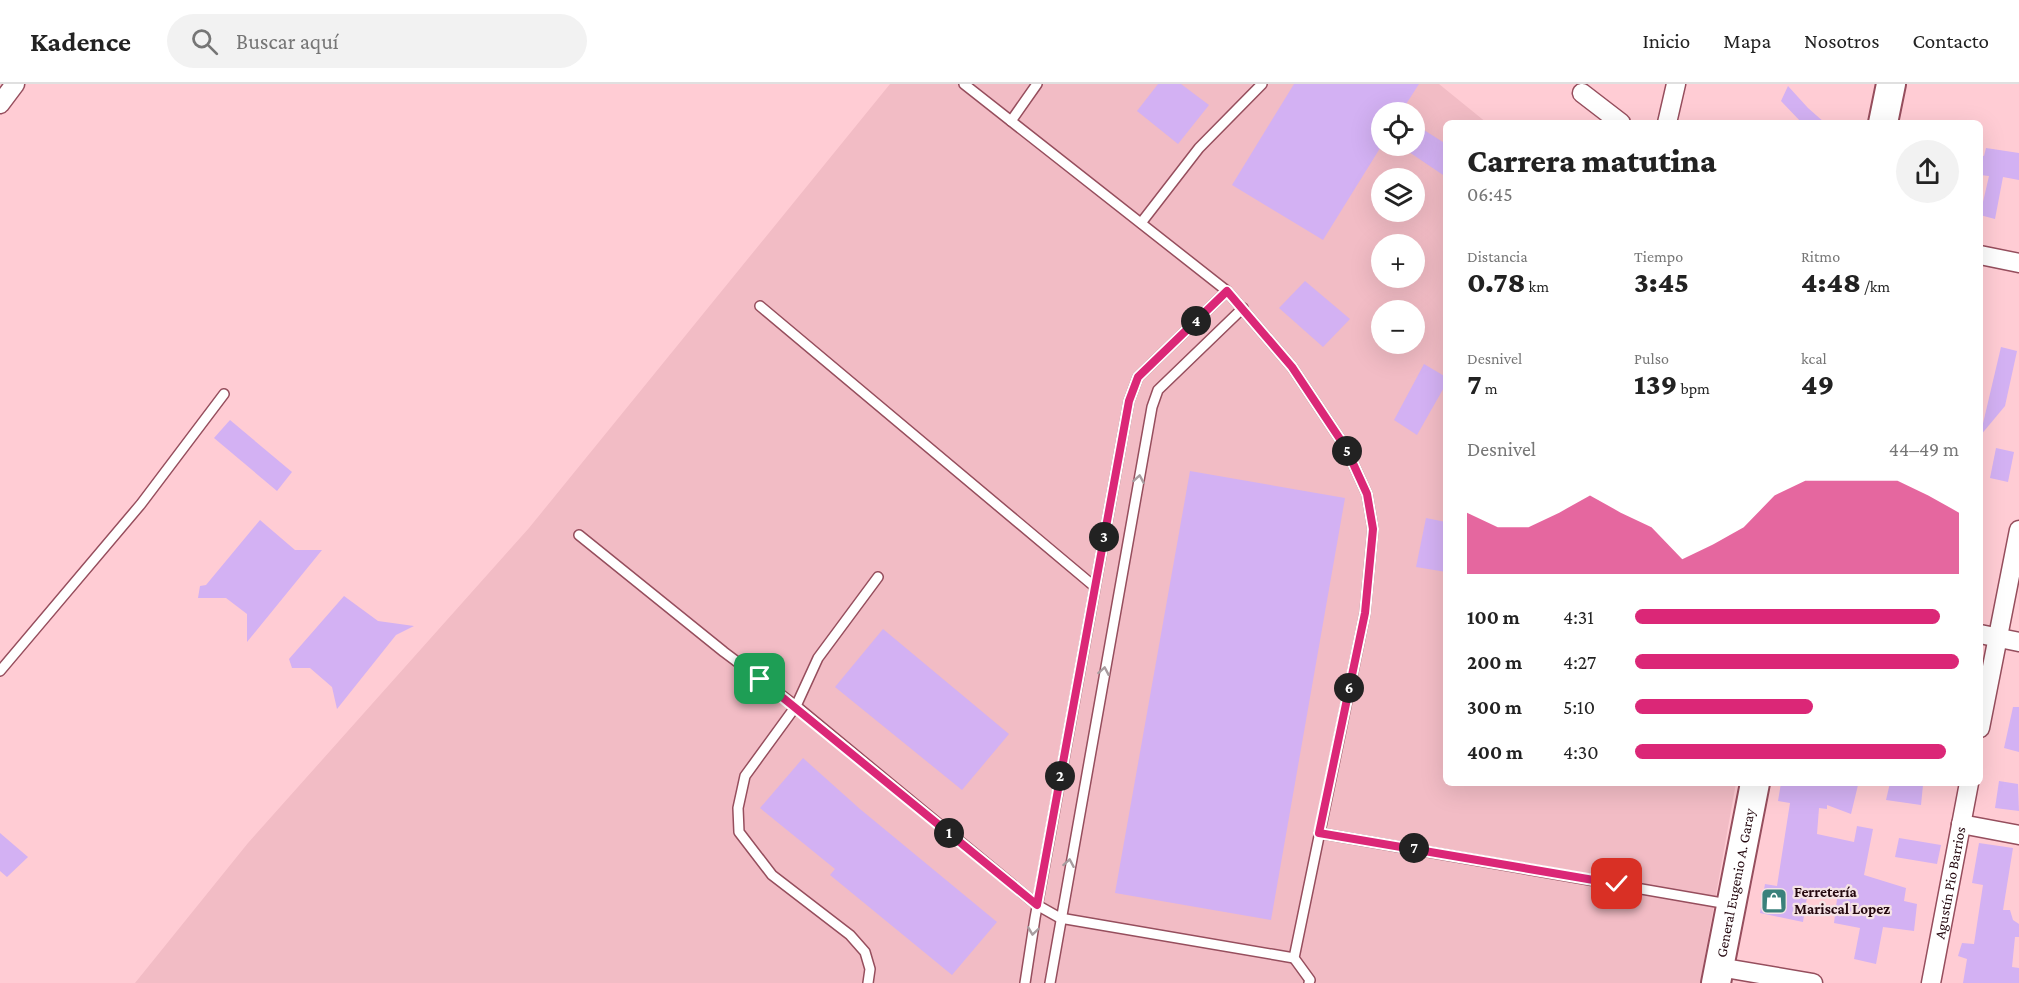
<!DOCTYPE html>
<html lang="es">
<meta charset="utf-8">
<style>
body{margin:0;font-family:"Crimson Pro",serif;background:#f2f2f2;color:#222;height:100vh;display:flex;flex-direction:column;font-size:22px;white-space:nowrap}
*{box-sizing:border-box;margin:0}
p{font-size:20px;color:#767676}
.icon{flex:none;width:33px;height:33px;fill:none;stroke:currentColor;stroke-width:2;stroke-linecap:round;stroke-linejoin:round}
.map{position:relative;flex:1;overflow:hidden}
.side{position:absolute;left:1443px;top:36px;width:540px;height:666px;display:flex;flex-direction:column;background:#fff;border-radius:9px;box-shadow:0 6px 24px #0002}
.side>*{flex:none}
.buttons{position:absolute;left:1371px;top:18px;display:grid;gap:12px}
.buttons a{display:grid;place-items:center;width:54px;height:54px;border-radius:50%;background:#fff;box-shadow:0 6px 24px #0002;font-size:30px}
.pin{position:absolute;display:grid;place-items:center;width:51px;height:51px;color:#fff;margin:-26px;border-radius:12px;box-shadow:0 3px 9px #0006}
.km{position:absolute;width:30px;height:30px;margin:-15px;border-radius:50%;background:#222;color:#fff;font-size:16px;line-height:30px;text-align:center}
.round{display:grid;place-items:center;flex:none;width:63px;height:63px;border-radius:32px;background:#f2f2f2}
.headline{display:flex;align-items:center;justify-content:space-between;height:102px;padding:0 24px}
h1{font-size:33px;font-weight:800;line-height:45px}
.metrics{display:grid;grid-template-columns:repeat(3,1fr);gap:9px;height:102px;padding:6px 24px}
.metrics div{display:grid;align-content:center}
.metrics b{font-size:30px;font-weight:800}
.metrics small{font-size:16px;font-weight:400}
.metrics p{font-size:16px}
.chart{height:168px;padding:12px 24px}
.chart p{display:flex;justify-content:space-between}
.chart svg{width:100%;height:108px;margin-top:6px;fill:#db2777;opacity:.7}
ul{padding:0 24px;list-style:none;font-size:20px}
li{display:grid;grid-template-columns:96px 72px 1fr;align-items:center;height:45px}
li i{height:15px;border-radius:8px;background:#db2777}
header{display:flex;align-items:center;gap:36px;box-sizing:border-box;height:84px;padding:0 30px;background:#fff;border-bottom:2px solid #e0e0e0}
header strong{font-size:28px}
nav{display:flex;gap:33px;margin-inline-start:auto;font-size:21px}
.search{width:420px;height:54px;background:#f2f2f2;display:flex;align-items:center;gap:15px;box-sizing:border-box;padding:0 21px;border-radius:33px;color:#767676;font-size:22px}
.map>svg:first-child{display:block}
.built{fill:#f2bcc5;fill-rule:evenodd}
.building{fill:#d3b1f3}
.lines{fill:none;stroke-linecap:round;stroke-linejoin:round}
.lane-casing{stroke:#964e5d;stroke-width:12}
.street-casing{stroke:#964e5d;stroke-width:21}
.primary-casing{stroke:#964e5d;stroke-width:32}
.lane{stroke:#fff;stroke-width:9}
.street{stroke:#fff;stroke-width:18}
.primary{stroke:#fff;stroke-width:28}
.oneway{stroke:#a79c9f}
.route-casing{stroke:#fff;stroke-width:12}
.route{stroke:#db2777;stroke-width:8}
.labels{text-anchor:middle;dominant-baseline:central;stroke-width:4.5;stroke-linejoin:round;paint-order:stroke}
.street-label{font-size:15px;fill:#23070e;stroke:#f5e3e6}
.poi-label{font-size:15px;font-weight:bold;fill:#23070e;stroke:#f5e3e6;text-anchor:start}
</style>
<header>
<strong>Kadence</strong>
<div class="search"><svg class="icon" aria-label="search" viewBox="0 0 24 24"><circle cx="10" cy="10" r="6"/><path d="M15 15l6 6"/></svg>Buscar aquí</div>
<nav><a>Inicio</a><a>Mapa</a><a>Nosotros</a><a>Contacto</a></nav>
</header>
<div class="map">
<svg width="2019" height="899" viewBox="0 0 2019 899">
<rect width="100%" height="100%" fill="#ffccd4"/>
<path class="built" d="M890,0h549l48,39h-41v660h290l-36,200h-1565l113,-140 281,-315zM1382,28h32v34h-32zM1382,94h32v34h-32zM1382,160h32v34h-32zM1382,226h32v34h-32z"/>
<g class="building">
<path d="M1158,0h23l28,21 -31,39 -41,-33z"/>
<path d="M1294,0h125l-18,28h-19v33l-59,95 -91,-55z"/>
<path d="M1788,2l20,22 17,15h-23l-21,-22z"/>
<path d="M1424,46l22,14v33l-37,-25z"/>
<path d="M1986,64l33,5v27l-16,-3 -8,42 -15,-4 9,-39 -9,-1v-20l4,1z"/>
<path d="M1305,197l45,38 -27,28 -44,-39z"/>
<path d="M2001,263l16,4 -12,55 -25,30z"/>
<path d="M1424,280l22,13v7l-29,51 -23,-15z"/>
<path d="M230,336l62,52 -15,19 -63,-53z"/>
<path d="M1996,364l18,4 -6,30 -18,-4z"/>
<path d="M1190,387l155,27 -74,422 -156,-27z"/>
<path d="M1426,434l20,4v50l-30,-5z"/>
<path d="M260,436l35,30h27l-75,92v-28l-21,-16h-28l2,-12 6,-1z"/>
<path d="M344,512l34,25 36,5 -18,9 -59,74 -5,-22 -22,-19h-18l-3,-9z"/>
<path d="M883,545l126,105 -47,56 -127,-103z"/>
<path d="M2013,623h6v45l-15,-4z"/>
<path d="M803,674l57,51 137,113 -45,53 -122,-100 5,-6 -75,-61z"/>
<path d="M1999,697l19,3 1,27 -24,-3z"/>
<path d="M1781,699l77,2 -7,29 -24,-9v4l-8,-1 -2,26 37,8 3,-16 16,3 -9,46 42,13 -2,13 13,3 -3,27 -31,-4 -7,37 -22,-5 6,-31 -26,-5 3,-24 -29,-8 -5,31 -43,-9 5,-29 12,2 13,-83 -12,-2z"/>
<path d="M1890,699l33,2 -2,20 -35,-5z"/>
<path d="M0,749l28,24 -21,20 -7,-6z"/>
<path d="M1899,754l42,7 -4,19 -42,-7z"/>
<path d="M1979,759l34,5 -10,62h7l3,10 6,4v13h-4l-3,30 7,1v15h-56l4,-24 -9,-3 4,-13 12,1 9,-59 -11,-2z"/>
</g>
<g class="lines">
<defs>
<g id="lane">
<path d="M964,0l263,207 65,76 54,81 21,46 6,35 -8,84 -71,345 16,22 -1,3"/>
<path d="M1011,37l26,-37"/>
<path d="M1141,139l58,-75 63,-64"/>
<path d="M760,222l335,281"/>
<path d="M579,451l145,117 72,54 241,199 23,13 234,40"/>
<path d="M0,587l141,-167 83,-110"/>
<path d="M1319,749l409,71"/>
<path d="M868,899l2,-14 -5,-17 -15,-17 -78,-60 -33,-43 -1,-24 7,-32 51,-70 22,-48 60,-81"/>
<path d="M1025,899l10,-65 94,-517 9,-24 89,-86"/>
<path d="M1050,899l102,-576 6,-17 85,-82"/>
</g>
<g id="street">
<path d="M1582,9l39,30"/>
<path d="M0,20l15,-20"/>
<path d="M1667,39l9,-39"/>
<path d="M1980,171l39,8"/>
<path d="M1980,550l39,8"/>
<path d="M1980,644l39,-198"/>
<path d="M1961,740l58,11"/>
<path d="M1719,883l94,16"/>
<path id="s1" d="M1931,899l38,-200"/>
</g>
<g id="primary">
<path d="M1883,39l8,-39"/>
<path id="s2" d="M1716,899l39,-200"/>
</g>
</defs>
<use href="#lane" class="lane-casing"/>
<use href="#street" class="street-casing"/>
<use href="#primary" class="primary-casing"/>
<use href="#lane" class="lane"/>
<use href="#street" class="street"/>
<use href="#primary" class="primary"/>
</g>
<defs><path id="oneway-chevron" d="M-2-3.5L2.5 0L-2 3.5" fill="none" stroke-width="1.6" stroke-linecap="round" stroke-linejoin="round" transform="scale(1.5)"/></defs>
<g class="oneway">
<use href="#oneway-chevron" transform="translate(1139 395) rotate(-80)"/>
<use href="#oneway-chevron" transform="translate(1104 587) rotate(-80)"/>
<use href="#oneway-chevron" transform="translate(1069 779) rotate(-80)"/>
<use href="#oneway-chevron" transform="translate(1033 847) rotate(98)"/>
</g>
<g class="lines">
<defs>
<path id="route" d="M760,595l277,226 92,-504 9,-24 89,-86 65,76 54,81 21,46 6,35 -8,84 -46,220 298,51"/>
</defs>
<use href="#route" class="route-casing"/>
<use href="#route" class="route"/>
</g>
<defs>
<symbol id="shop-square" viewBox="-11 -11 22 22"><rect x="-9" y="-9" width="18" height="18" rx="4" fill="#3a817b" stroke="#f5e3e6"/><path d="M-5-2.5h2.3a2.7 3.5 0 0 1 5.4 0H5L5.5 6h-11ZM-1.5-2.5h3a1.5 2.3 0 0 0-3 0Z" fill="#fff"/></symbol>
</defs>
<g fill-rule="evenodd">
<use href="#shop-square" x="1759" y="802" width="30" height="30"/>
</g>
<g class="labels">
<g class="street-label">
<text stroke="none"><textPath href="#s2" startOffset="102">General Eugenio A. Garay</textPath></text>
<text stroke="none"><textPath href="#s1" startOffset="102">Agustín Pio Barrios</textPath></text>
</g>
<g class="poi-label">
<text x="1794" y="808">Ferretería<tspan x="1794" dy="17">Mariscal Lopez</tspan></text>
</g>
</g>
</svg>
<div class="buttons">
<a><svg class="icon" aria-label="locate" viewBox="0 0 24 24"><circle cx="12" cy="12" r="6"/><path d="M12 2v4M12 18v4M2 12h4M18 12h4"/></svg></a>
<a><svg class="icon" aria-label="layers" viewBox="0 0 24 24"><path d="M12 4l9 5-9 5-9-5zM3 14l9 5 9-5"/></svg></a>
<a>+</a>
<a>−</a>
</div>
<div class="pin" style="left:760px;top:595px;background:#1e9e55"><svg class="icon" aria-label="arrive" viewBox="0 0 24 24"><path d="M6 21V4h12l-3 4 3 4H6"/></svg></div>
<div class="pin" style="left:1617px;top:800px;background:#d93025"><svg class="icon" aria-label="check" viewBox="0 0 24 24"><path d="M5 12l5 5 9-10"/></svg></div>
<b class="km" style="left:949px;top:749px">1</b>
<b class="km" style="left:1060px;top:692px">2</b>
<b class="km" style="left:1104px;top:453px">3</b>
<b class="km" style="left:1196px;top:237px">4</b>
<b class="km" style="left:1347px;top:367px">5</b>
<b class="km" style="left:1349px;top:604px">6</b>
<b class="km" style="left:1414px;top:764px">7</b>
<section class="side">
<div class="headline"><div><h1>Carrera matutina</h1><p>06:45</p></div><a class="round"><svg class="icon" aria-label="share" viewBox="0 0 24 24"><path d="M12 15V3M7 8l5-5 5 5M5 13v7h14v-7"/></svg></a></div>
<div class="metrics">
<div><p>Distancia</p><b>0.78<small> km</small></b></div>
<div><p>Tiempo</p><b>3:45</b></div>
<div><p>Ritmo</p><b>4:48<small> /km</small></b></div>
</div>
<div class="metrics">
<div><p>Desnivel</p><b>7<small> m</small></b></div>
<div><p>Pulso</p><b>139<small> bpm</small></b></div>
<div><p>kcal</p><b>49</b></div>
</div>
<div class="chart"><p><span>Desnivel</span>44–49 m</p>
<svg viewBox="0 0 160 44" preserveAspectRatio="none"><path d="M0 44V19L10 25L20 25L30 19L40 12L50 19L60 25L70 38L80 32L90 25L100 12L110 6L120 6L130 6L140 6L150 12L160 19V44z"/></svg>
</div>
<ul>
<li><b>100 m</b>4:31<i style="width:94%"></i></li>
<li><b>200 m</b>4:27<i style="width:100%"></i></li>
<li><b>300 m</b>5:10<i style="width:55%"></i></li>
<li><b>400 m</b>4:30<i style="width:96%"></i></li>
</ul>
</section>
</div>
